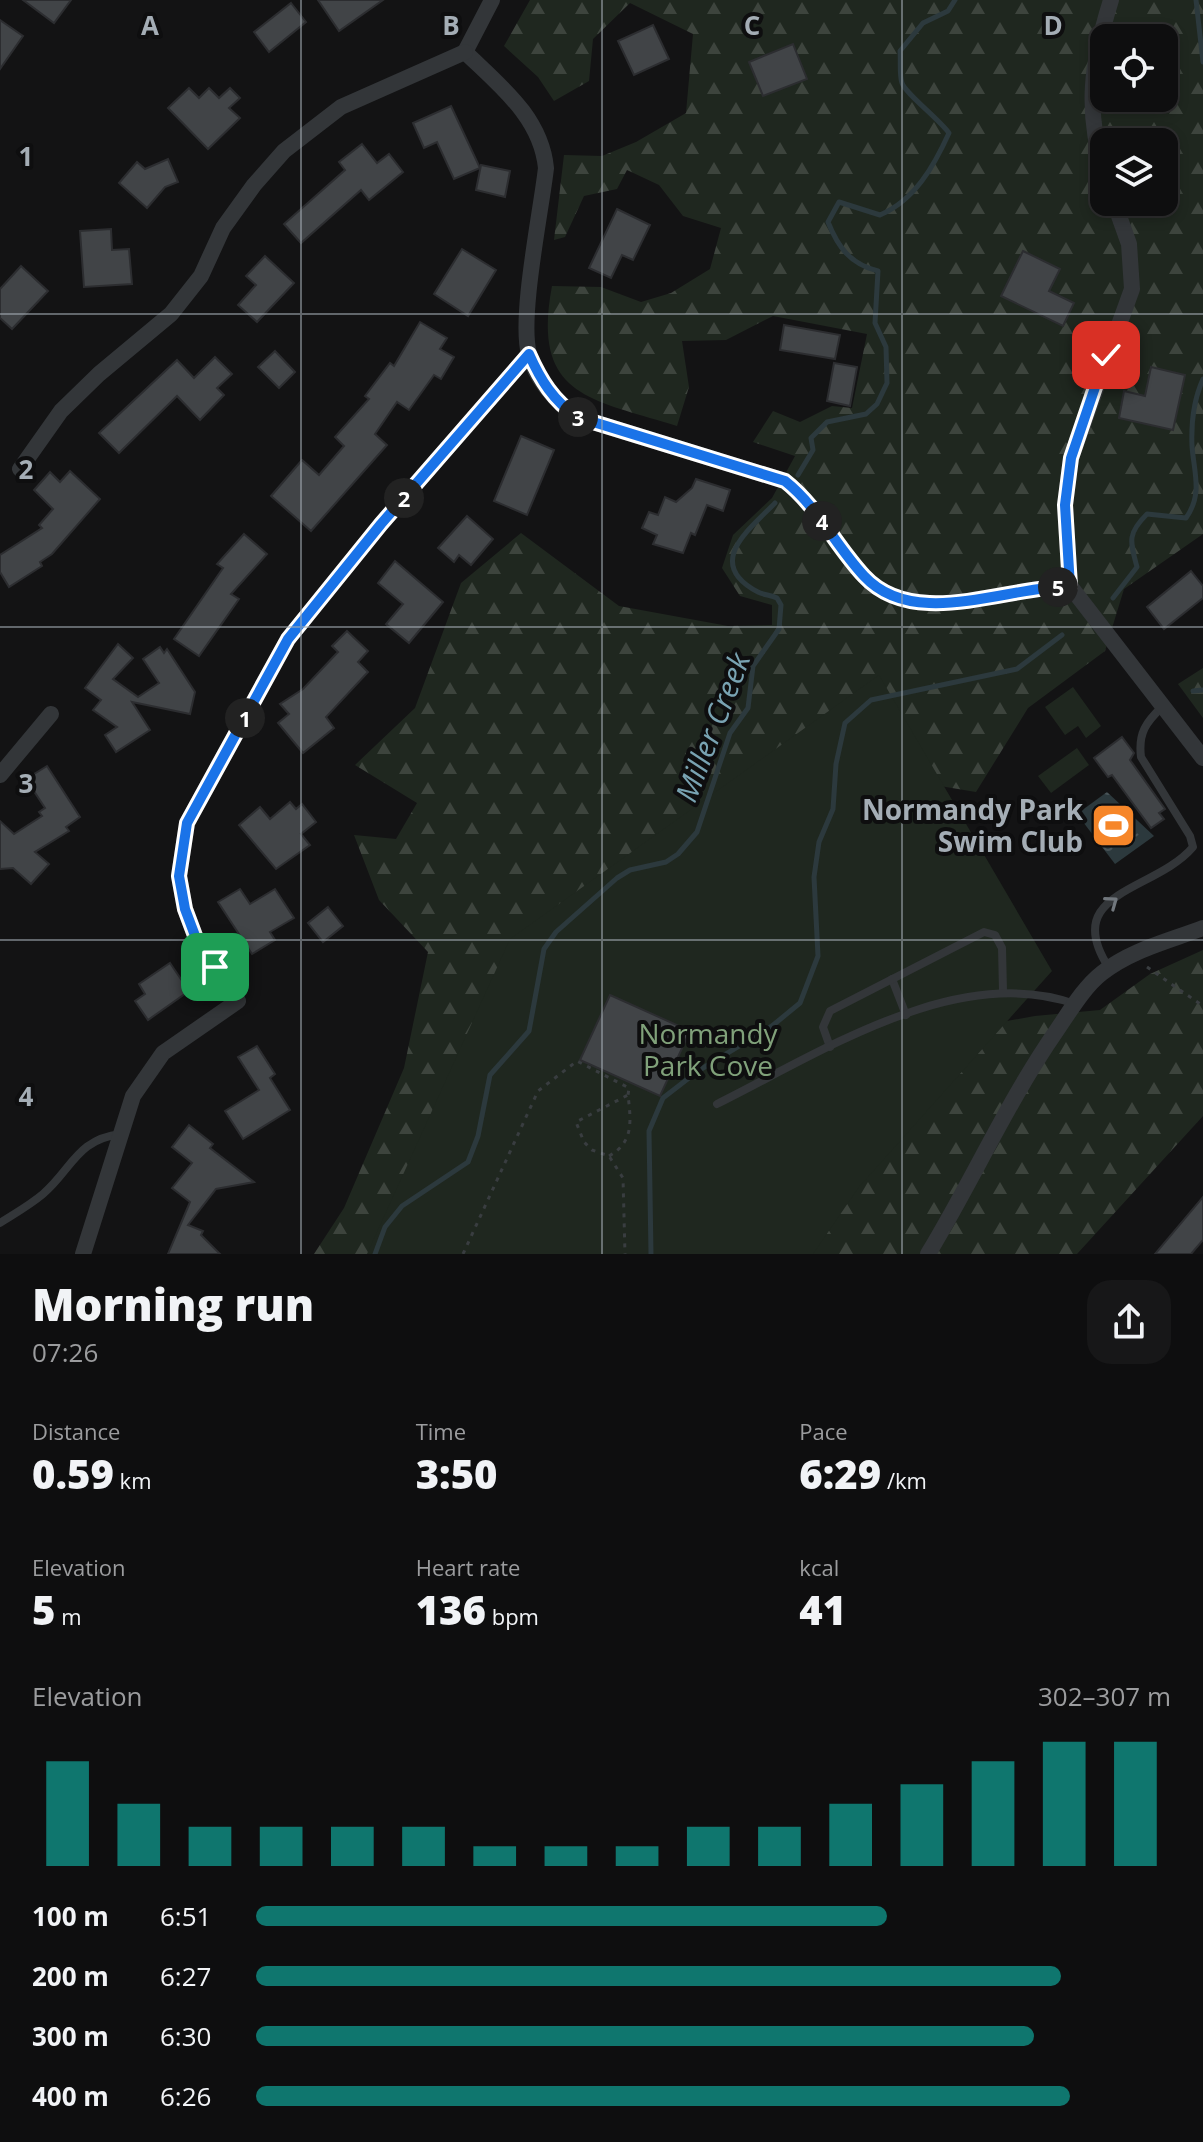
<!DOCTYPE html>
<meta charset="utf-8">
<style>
body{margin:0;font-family:"Open Sans",sans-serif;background:#171718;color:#f1f3f6;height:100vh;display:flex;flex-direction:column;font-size:30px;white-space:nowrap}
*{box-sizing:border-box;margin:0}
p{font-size:26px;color:#9b9c9e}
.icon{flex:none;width:44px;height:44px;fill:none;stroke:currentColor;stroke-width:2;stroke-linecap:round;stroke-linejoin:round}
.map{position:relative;height:1254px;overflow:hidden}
.panel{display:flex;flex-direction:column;background:#0e0e0f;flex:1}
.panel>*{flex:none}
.buttons{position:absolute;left:1090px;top:24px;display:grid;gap:16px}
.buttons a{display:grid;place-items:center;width:88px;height:88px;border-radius:16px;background:#0e0e0f;box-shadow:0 4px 12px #0003,0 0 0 2px #2e2e2f;font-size:40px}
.pin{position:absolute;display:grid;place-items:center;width:68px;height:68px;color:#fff;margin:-34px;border-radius:16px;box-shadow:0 4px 12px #0006}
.km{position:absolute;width:40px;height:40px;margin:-20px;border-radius:50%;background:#222;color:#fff;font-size:22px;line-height:40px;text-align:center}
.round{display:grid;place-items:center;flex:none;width:84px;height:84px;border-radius:24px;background:#171718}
.overview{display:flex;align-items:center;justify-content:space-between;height:136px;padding:0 32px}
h1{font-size:44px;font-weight:800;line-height:60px}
.figures{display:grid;grid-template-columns:repeat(3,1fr);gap:12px;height:136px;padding:8px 32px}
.figures div{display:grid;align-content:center}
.figures b{font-size:40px;font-weight:800}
.figures small{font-size:22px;font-weight:400}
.figures p{font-size:22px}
.chart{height:224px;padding:16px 32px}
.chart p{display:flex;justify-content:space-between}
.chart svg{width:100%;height:144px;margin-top:8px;stroke:#0f766e;stroke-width:6}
ul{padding:0 32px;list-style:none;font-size:26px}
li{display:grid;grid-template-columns:128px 96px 1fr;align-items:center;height:60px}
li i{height:20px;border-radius:10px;background:#0f766e}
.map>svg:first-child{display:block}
.forest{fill:url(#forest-firs);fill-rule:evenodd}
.green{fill:#1f271f}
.water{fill:url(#water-ripples)}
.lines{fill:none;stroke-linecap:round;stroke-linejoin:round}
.stream{stroke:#2c393d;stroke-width:5}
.building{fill:#414447;stroke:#2c2d30;stroke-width:2}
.path{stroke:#393d40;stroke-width:3;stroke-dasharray:4 6;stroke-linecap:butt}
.service{stroke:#333639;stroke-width:8}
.minor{stroke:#333639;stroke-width:16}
.oneway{stroke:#71777d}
.route-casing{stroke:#fff;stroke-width:16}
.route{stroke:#1a73e8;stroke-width:10}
.grid{fill:none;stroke:#a4adb5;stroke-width:2;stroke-opacity:0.55}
.labels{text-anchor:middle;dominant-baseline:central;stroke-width:8;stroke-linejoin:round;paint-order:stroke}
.poi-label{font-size:28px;font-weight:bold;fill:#a4adb5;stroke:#0e0e0f;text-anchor:end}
.park-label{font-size:28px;fill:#80a17a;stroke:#0e0e0f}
.water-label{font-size:30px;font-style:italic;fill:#79a3b2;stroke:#0e0e0f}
.grid-label{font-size:26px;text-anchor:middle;font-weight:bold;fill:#a4adb5;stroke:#0e0e0f;stroke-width:8;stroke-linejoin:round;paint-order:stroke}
</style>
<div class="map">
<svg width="1203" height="1254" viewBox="0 0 1203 1254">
<defs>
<pattern id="forest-firs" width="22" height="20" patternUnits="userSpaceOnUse" patternTransform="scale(2)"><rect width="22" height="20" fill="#1f271f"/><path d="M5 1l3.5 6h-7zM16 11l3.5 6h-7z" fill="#3d443d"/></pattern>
<pattern id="water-ripples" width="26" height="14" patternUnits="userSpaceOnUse" patternTransform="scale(2)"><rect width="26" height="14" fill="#2c393d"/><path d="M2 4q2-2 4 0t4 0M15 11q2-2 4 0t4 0" fill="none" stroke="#485357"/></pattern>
</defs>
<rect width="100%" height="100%" fill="#131314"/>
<g class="forest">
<path d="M530,0h673v534l-79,55 -19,62 -77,57 -52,84 -42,-7 -489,469h-131l30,-46 60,-140 24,-116 -49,-52 -25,-65 42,4 21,-36 -62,-38 60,-57 46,-125 60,-50 98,73 109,20 44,-1v-20l-32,-9 -18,-28 11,-33 39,-37 23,-42 -42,-14 20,-31 27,11 32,-16 20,2 15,-74 -94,-18 -47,24 -44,1 7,46 -12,39c-86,-27 -146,-29 -125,-140l49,1 40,15 30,-9 39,-24 11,-41 -38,-12 -24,-31 -32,-15 -10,19 -33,7 -19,41 -11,3 10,-85 38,1 34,-14 50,-29 7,-79 -63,-31 -37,36 -4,42 -35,20 -16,-24 -34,-31zM1104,38h60v60h-60zM1104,142h60v60h-60z"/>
<path d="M1203,668v50l-25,-34z"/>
<path d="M1203,950v166l-126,138h-418l258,-217 118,-21 65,-6 50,-36z"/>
</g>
<g class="green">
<path d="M879,675l173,296 -193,216 -46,67h-446l143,-315z"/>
<path d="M1073,687l28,39 -15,12 -8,-12 -13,9 -20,-28z"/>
<path d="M1077,748l12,17 -38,28 -13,-17z"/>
</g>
<path class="water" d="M1107,792l47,44 -39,28 -38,-50z"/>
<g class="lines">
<g class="stream">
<path d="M1196,0l7,62"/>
<path d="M798,475l15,-25 -2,-12 16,-16 39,-8 11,-10 10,-21 -1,-36 -11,-24 3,-52c-28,-7 -40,-24 -50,-49l11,-20 41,13c35,-15 54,-49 69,-82 -10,-14 -44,-40 -47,-50 -3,-9 -1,-23 -2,-32l23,-28 25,-12 7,-11"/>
<path d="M1113,598l24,-31c-7,-26 -10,-33 10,-53l39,4c17,-24 8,-45 6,-72 -1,-24 1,-45 11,-67"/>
<path d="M1193,691l10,-1"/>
<path d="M375,1254l10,-27 17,-21 66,-44 10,-26 12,-61 39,-44 15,-82 12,-17 61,-54 13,-8 36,-8 12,-8 19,-22 33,-99 18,-25 5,-42 26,-37 2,-24 -4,-7c-6,-3 -13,-3 -19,-6 -55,-29 -8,-63 17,-89"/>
<path d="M651,1254l-2,-123 14,-33 35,-27 74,-45 28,-23 18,-47 -4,-79 5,-35 14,-33 3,-45 9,-41 26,-23 146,-31 45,-34"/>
</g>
</g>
<g class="building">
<path d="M23,0h48l-17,23z"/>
<path d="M318,0h65l-44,31z"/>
<path d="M291,3l15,19 -37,30 -15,-20z"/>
<path d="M0,20l23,16 -23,33z"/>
<path d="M653,25l16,34 -35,16 -16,-34z"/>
<path d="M793,44l14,35 -44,17 -14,-34z"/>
<path d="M189,88l10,10 10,-10 10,10 11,-10 10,10 -11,10 11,10 -32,31 -40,-41z"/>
<path d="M451,106l29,62 -26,11 -17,-37 -13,6 -11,-25z"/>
<path d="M362,144l15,19 12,-9 14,18 -34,28 -8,-10 -60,53 -17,-19 61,-54 -6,-8z"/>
<path d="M168,159l10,23 -13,5 -18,21 -28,-25 18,-21 8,7z"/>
<path d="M481,165l29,6 -5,26 -29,-7z"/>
<path d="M617,209l33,16 -17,35 -11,-5 -11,23 -22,-10z"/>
<path d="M111,229l1,21 17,-1 3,35 -48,3 -4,-56z"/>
<path d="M462,249l34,21 -28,46 -34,-22z"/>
<path d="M1023,251l37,18 -11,22 25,12 -11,23 -62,-30z"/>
<path d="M265,256l29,27 -37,39 -19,-17 18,-20 -10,-9z"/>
<path d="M21,266l27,25 -36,38 -12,-11v-29z"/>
<path d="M420,322l27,16 -7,11 14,8 -13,22 -7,-4 -25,35 -12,-8 -22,32 12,11 -76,86 -40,-35 31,-36 17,15 25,-29 -9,-9 34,-38 -4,-3 25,-33 4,3z"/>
<path d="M784,325l56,10 -5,24 -55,-9z"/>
<path d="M275,351l20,21 -16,16 -21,-21z"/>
<path d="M215,357l17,17 -15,14 7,7 -24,25 -23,-24 -58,57 -20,-20 78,-73 17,18z"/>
<path d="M834,363l23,4 -7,39 -23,-5z"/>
<path d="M1151,367l34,8 -12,55 -54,-12 5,-27 21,5z"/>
<path d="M521,436l33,14 -27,65 -33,-14z"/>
<path d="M70,471l30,28 -48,55 -12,8 2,4 -33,21 -9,-15v-17l42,-27 -3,-3 14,-16 -19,-19 16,-18 10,10z"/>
<path d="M696,479l34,11 -7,21 -16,-6 -12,30 -4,-2 -8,20 -30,-9 4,-9 -15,-7 7,-16 9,3 7,-18 11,5 16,-14z"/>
<path d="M467,516l26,23 -22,26 -12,-10 -5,7 -16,-14z"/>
<path d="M244,534l23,20 -36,40 8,5 -40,57 -25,-17 49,-71 -6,-4z"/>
<path d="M395,561l48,41 -34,41 -23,-19 17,-20 -25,-21z"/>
<path d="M1191,571l12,15v12l-39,31 -17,-22z"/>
<path d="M347,631l21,20 -10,11 10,10 -42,45 8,11 -31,25 -25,-30 11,-9 -9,-10 23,-15 35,-37 -6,-6z"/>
<path d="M118,644l15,14 -20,21 25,18 21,-14 -16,-24 17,-12 4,6 3,-4 28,43 -5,22 -58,-12 18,28 -34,22 -11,-17 12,-8 -24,-17 8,-10 -16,-12z"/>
<path d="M1122,737l12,16 -4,7 35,49 -6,4 5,6 -13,9 -39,-53 -4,2 -14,-19z"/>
<path d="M47,766l33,51 -14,10 3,4 -34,21 14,12 -18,20 -18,-16 -13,1v-48l14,13 28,-18 -3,-4 6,-4 -19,-29z"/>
<path d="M290,802l6,7 6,-5 14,18 -15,12 9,11 -34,24 -37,-44 21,-18 10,12z"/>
<path d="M240,889l10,15 25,-15 19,29 -24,14 5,8 -23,14 -34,-52z"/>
<path d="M328,907l15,19 -20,16 -15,-19z"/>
<path d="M170,963l19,28 -41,29 -13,-19 10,-7 -6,-10z"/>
<path d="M610,995l80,36 -30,65 -80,-36z"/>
<path d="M257,1046l18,28 -5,4 20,32 -47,29 -18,-28 34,-21 -21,-33z"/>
<path d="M189,1125l24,19 -3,4 44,34 -38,7 -28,36 15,6 -2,4 19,19h-52l22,-52 -18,-14 20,-25 -20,-16z"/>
<path d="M1203,1197v43l-12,14h-36z"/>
</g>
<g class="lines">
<g class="path">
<path d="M1147,967l56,39"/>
<path d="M609,1156c25,-14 22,-35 19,-61l-52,27 8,20 8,8 17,6 14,22 2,76"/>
<path d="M463,1254l75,-163 39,-30 52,27 -1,7"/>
</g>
<g class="service">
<path d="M1109,968c-50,-77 46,-76 84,-121l-3,-11 -49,-79c-3,-24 5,-35 22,-51"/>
<path d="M892,979l14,36"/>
<path d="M830,1047l-7,-20 7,-16 154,-79 11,3 7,13 1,43"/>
<path d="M717,1104c103,-51 241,-142 358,-100"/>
<path d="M0,1223c14,-9 30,-18 43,-29 29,-25 34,-55 78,-60"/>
</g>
<g class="minor">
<path d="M492,0l-27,52c35,34 76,65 81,116 -5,44 -27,149 -17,186 8,28 26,47 48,63l208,64c33,27 50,64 79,95 50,54 141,11 206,10"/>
<path d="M1104,174c-19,-65 -13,-110 7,-174"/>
<path d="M20,469l41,-58 38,-37 72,-60 30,-38 22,-48 31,-43 30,-34 57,-44 124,-55"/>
<path d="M1070,586l-5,-81 6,-47 61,-169 -3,-45 -15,-42"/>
<path d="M1070,586l133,172"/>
<path d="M0,775l51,-61"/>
<path d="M83,1254l50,-158 30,-43 75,-52 -41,-60 -12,-32 -6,-33 8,-53 101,-184 93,-115 148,-170"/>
<path d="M928,1254c45,-74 79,-152 129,-224 13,-19 27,-43 45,-57 29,-23 67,-32 101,-45"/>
</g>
</g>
<defs><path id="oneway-chevron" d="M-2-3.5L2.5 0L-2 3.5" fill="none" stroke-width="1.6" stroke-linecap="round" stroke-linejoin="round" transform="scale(2)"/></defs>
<use class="oneway" href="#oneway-chevron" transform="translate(1112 902) rotate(-36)"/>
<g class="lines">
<defs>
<path id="route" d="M215,967l-18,-26 -12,-32 -6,-33 8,-53 101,-184 93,-115 148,-170c12,27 24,46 48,63l208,64c33,26 50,64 79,95 50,54 141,11 206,10l-5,-81 6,-47 35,-103"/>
</defs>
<use href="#route" class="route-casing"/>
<use href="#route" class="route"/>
</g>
<path class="grid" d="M301,0v1254M602,0v1254M902,0v1254M0,314h1203M0,627h1203M0,940h1203"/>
<defs>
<symbol id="stadium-square" viewBox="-11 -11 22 22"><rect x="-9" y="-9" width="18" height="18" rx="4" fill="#f68629" stroke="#0e0e0f"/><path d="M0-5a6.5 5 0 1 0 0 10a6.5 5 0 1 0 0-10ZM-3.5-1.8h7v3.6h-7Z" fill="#fff"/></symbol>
</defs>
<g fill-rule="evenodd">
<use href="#stadium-square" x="1088" y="800" width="51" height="51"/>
</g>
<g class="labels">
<g class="poi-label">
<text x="1083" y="809">Normandy Park<tspan x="1083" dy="32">Swim Club</tspan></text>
</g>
<g class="park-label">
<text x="708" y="1033">Normandy<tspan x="708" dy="32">Park Cove</tspan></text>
</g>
<g class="water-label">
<text transform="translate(712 727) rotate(-69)">Miller Creek</text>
</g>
</g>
<g class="grid-label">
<text x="150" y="35">A</text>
<text x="451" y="35">B</text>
<text x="752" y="35">C</text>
<text x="1053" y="35">D</text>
<text x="26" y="166">1</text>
<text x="26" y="479">2</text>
<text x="26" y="793">3</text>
<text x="26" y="1106">4</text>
</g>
</svg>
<div class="buttons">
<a><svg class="icon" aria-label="locate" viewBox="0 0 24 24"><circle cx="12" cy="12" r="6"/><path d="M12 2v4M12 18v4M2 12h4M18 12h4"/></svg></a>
<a><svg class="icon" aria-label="layers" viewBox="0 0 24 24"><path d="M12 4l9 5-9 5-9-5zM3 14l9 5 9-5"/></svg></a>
</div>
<div class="pin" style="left:215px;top:967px;background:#1e9e55"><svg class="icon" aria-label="arrive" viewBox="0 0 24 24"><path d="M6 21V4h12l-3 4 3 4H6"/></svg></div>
<div class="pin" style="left:1106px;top:355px;background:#d93025"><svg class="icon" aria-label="check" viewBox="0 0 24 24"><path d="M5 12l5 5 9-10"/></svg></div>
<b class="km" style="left:245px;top:718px">1</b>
<b class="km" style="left:404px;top:498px">2</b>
<b class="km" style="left:578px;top:417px">3</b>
<b class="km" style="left:822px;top:521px">4</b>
<b class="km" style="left:1058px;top:587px">5</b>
</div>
<section class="panel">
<div class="overview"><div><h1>Morning run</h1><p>07:26</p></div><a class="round"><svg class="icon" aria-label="share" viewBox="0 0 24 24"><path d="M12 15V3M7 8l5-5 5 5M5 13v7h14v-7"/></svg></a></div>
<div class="figures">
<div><p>Distance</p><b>0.59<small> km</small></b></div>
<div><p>Time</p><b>3:50</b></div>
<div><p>Pace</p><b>6:29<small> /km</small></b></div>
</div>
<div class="figures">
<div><p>Elevation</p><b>5<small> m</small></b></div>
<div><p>Heart rate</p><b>136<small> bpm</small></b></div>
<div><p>kcal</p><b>41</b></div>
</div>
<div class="chart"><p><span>Elevation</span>302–307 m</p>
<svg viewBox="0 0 160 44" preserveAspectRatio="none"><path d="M5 44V12M15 44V25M25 44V32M35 44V32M45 44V32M55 44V32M65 44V38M75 44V38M85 44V38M95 44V32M105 44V32M115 44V25M125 44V19M135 44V12M145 44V6M155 44V6"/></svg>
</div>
<ul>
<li><b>100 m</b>6:51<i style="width:69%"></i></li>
<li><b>200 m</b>6:27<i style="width:88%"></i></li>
<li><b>300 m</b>6:30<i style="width:85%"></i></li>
<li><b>400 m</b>6:26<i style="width:89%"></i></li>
</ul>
</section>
